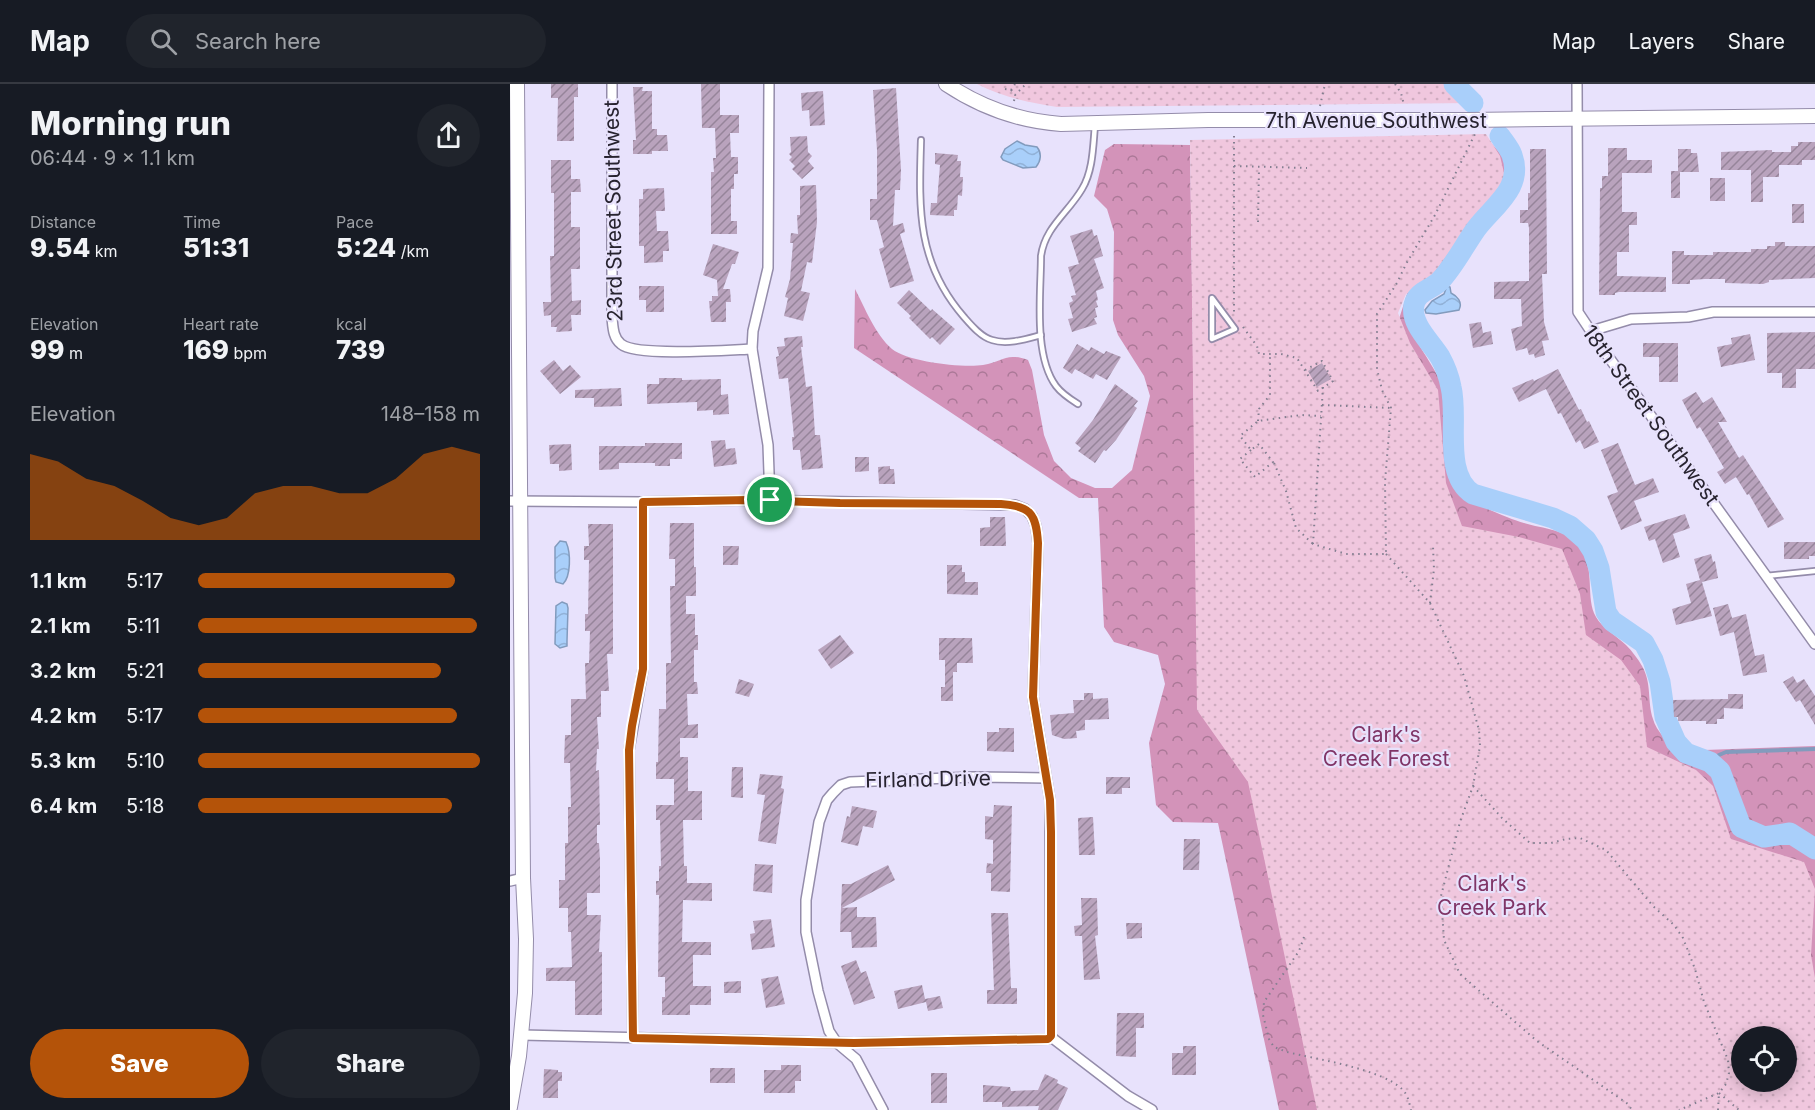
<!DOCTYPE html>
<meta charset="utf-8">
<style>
body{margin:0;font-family:Inter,sans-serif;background:#20242c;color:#f1f3f6;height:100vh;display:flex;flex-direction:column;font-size:22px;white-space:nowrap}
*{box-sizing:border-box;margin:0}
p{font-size:20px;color:#9ea1a6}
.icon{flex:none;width:33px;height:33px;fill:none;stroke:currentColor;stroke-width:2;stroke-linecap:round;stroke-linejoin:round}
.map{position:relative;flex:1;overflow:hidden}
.details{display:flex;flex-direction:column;background:#171b24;width:510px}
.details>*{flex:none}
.tools{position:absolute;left:1221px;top:942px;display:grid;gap:12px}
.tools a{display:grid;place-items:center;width:66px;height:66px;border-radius:50%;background:#171b24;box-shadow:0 3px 15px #0003;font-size:30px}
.pin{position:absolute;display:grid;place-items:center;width:51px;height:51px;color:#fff;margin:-26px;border:3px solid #fff;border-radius:50%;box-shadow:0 2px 6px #0007}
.round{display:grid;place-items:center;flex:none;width:63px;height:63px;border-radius:32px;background:#20242c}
.overview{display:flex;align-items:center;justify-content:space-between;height:102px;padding:0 30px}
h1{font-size:33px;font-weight:800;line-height:45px}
.figures{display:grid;grid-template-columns:repeat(3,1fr);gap:9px;height:102px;padding:6px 30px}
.figures div{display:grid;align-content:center}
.figures b{font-size:26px;font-weight:800}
.figures small{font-size:16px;font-weight:400}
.figures p{font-size:16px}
.chart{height:168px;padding:12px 30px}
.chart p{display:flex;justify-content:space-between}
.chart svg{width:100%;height:108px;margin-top:6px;fill:#b45309;opacity:.7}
.primary-button{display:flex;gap:12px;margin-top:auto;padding:12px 30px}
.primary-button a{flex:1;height:69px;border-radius:36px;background:#b45309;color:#fff;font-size:24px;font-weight:800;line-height:69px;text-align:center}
.primary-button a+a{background:#20242c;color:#f1f3f6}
ul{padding:0 30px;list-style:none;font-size:20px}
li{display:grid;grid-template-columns:96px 72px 1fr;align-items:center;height:45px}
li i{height:15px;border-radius:8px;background:#b45309}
header{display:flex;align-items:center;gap:36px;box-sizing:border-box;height:84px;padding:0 30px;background:#171b24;border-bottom:2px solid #363941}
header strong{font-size:28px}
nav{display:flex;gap:33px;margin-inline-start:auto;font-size:21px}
.search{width:420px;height:54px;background:#20242c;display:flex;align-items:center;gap:15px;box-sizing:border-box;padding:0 21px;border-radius:33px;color:#9ea1a6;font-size:22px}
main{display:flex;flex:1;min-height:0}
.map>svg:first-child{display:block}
.forest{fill:url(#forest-crowns)}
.park{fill:url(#park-dots);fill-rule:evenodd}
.water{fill:url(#water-waves);stroke:#829bbd;stroke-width:1.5}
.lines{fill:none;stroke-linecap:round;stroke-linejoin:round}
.stream{stroke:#829bbd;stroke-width:4}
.river{stroke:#a9cffa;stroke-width:21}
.building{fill:url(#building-hatch)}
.lane-casing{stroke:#948caa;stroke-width:8}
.street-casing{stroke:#948caa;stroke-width:12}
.secondary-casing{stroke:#948caa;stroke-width:16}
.path{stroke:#837e90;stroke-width:2;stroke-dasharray:1.5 4.5;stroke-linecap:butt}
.lane{stroke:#fff;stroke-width:4.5}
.street{stroke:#fff;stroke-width:9}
.secondary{stroke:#fff;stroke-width:14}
.route-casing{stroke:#fff;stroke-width:12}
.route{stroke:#b45309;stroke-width:8}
.labels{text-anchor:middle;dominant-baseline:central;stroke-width:4.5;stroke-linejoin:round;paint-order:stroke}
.street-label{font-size:21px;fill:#27232f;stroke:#e8e2fc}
.park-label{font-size:21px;fill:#803567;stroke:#e8e2fc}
</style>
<header>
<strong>Map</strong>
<div class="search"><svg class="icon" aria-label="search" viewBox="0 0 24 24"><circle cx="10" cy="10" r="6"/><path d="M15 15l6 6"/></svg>Search here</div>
<nav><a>Map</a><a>Layers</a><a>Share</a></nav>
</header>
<main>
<section class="details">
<div class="overview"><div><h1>Morning run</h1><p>06:44 · 9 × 1.1 km</p></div><a class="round"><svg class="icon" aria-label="share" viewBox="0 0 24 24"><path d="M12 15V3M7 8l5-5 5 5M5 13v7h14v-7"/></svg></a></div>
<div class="figures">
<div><p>Distance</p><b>9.54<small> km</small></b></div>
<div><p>Time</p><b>51:31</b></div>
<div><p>Pace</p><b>5:24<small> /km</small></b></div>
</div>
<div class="figures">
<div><p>Elevation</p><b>99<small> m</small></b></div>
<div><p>Heart rate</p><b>169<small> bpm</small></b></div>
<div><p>kcal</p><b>739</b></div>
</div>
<div class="chart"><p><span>Elevation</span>148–158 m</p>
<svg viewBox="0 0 160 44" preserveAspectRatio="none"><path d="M0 44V9L10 12L20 19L30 22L40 28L50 35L60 38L70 35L80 25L90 22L100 22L110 25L120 25L130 19L140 9L150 6L160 9V44z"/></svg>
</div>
<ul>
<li><b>1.1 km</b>5:17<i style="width:91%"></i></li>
<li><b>2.1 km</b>5:11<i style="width:99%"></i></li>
<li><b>3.2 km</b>5:21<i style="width:86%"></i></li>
<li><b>4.2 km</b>5:17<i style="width:92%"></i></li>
<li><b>5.3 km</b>5:10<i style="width:100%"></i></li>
<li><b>6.4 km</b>5:18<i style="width:90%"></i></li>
</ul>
<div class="primary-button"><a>Save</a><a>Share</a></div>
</section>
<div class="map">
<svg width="1305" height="1026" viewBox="0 0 1305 1026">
<defs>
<pattern id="forest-crowns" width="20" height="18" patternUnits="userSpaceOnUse" patternTransform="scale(1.5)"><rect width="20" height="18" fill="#d393b9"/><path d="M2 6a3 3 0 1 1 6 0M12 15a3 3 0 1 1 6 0" fill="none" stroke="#ab7897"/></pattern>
<pattern id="park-dots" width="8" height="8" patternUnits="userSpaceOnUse" patternTransform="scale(1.5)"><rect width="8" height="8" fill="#f0c7de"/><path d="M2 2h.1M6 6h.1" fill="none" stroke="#ceabbf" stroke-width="1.8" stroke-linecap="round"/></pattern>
<pattern id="water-waves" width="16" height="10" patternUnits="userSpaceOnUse" patternTransform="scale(1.5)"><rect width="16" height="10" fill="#a9cffa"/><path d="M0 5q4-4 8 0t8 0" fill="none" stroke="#91b1d7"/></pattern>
<pattern id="building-hatch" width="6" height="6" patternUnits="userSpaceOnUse" patternTransform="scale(1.5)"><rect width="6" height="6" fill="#b9a3bd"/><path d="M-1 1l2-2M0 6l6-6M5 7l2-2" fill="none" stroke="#96849a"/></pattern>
</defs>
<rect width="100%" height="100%" fill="#e8e2fc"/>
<path class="forest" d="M981,59c35,35 11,46 -12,73 -14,19 -26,39 -39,59 -12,10 -33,15 -35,33 -2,22 34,61 40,85 8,33 -9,80 21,103 10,9 44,23 58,27 19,6 44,6 56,24 16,23 5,51 16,70 6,11 21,19 30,28 6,6 12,14 16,21 10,17 5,35 11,53 3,12 16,24 24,32l138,-5v364l-29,-28v-46l-33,-23 -68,97h-406l-61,-287 -45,-1 -17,-17 -7,-62 16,-59 -7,-29 -44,-13 -10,-15 -6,-129h-19l-225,-150 1,-59c10,19 20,45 37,60 16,13 71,19 91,16 20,-3 22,-13 45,-5l4,10 12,65 10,26 17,17 24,10h17l20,-18 18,-74 -6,-20 -26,-41 -5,-15 1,-88 -7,-23 -13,-13 11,-46 9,-6 76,1 4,280 204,-103 11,-34z"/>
<g class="park">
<path d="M467,0h477l19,19 -416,4c-29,-5 -55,-10 -80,-23z"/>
<path d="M976,50l14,22 5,21 -8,18 -20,20 -49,66 -22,13 -8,19 12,30 28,47 8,93 16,43 57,11 43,12 18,45 6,41 35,25 19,26 7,61 49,23 17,16 18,53 73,23 11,27 -4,66 4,23v132h-498l-69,-328 -51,-72 -7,-570zM1232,952h44v46h-44z"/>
</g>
<g class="water">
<path d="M507,57l8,4 12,2c5,6 4,14 -1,20l-13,1 -20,-8 -2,-3 4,-8z"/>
<path d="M937,202l3,1 1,6c6,3 12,9 8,17l-23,4 -10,-1 -1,-3 7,-9 12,-7z"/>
<path d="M50,457l6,1c5,11 5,34 -3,42l-7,-2 -1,-4v-31z"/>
<path d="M52,518l5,2 1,4 -1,33v5l-7,2 -5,-4 1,-38z"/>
</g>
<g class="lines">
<g class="stream">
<path d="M1195,677l21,-9 89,-3"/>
<path d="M1293,756l12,7"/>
</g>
<g class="river">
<path d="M944,0l19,19"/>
<path d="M990,52c4,6 10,13 12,19 12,33 -19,51 -36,74 -12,17 -22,37 -36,52 -9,9 -23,10 -26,24 -4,19 17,37 26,52 5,9 9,19 11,30 8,32 -9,87 22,107l80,24 17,8 16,14 7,11 6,17 7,44 6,9 32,22 9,17 7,22 5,35 11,25 10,11 24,9 10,9 21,56 23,10 26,-4 25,16"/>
</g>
</g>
<g class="building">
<path d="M41,0h27v13h-4v44h-17l1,-43h-7z"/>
<path d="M191,0h19v31h19v18h-9l1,24h7v17h-4v15h-3v32h6v13h-26v-62h3l-1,-14h3l-1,-30h-13z"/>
<path d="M123,3h10l-1,4h10v38h5v6h10l1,16h-16v3h-19v-14h3z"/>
<path d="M386,4l5,82 -1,20h-5l-2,36 10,-3 2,9 -5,2 14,47 -24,7 -11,-39 5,-2 -7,-27h-7v-21h7v-49l-4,-60z"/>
<path d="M313,7l2,34 -15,1 -1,-16 -7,1 -1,-18z"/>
<path d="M297,52l1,16 4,4 -4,5 6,7 -12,11 -10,-10 3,-3 -6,-6 3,-3 -3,-3 2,-2 -1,-15z"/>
<path d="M1288,58h17v18h-13v5h-23v12h-16v25h-12v-32h-30v-18l51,-2v2h19v-6h7z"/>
<path d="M1098,64h19v12h25v13h-30v39h15v13h-8v27h-12v24l49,1v15h-47l-4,1v2h-16l1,-107h2v-12h6z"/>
<path d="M1020,65h16l1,125h-5l2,48 5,18 -7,1 3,14 -10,3 -1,-4 -5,1 -2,-7 -11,3 -5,-22 11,-3 -1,-27h-27v-17l35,-1v-53l-1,-5h-8v-13h8v-17h2z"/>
<path d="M1168,65h13v4h6l2,19h-19v26h-9v-27h7z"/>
<path d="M425,69l23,2 -1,6h4l-1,16h3l-1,19 -4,-1 -1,15h-3v6l-24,-1 1,-12h6l1,-14 2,-24 -5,-1z"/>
<path d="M41,76h20v19h9l1,13h-10v35h9v42h-9l1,32 9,-1v15h-10l1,16 -16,1 1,-5h-6v-12l-7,1 -1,-14h8l-1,-46h4v-63h-3z"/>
<rect x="1200" y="94" width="15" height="23"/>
<path d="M306,101l1,37 -5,41 -5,-1 -6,29 9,2 -7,28 -19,-5 4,-18 -3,-1 5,-18 3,-36h-3l1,-10 7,1 -1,-19h3v-29z"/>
<path d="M154,104l1,23h-9l1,20h11l1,20h-6v11l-19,1v-17h-5v-47h4v-10z"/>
<rect x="1282" y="120" width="12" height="19"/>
<path d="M582,145l2,7 3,-1 6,21 -9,3 10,29 -8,3 2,9 -2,1 2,6 -3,1 2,9 -3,1 3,6 -25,8 -4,-13 5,-1 -4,-15 4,-2 -2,-5 5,-1 -8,-28 11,-3 -9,-28z"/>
<path d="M1265,158h10v4h30v32l-46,2v2l-6,2 -38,-1v-4h-20l-15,1v4h-18v-33h12v4h29v-3h38v-3h16v-3h8z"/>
<path d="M203,160l26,8 -4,12h-3l-9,25h7l1,13h-5v20h-15l-2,-21h3v-5h6l-1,-16 -14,-5z"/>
<path d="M129,202h25v26h-18v-12h-7z"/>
<path d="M399,206l22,21 1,-2 23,20 -15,16 -8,-8 -2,2 -21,-21 2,-2 -14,-13z"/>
<path d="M971,238l2,11 8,-2 2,13 -20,4 -4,-24z"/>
<path d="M1305,248v37h-19v19h-14v-15h-15v-40z"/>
<path d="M1240,250l5,26 -34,7 -4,-20 15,-3 -1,-6z"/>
<path d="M292,252l1,11h-2l5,40 6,-1 3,49h5l3,33 -21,2 -2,-20h-7l-1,-13h2l-6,-59 -9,1 -3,-22 3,-1 -2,-9 8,-1 -1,-8z"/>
<path d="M1133,259h35v39h-19v-25h-16z"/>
<path d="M567,260l12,7 2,-4 13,7 2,-3 15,6 -14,23 -11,-6 -3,5 -18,-10 -3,5 -9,-6z"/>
<path d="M44,276l9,11 7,-6 11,12 -21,17 -20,-23z"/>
<path d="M812,279l9,16 -14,8 -9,-16z"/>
<path d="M1048,285l21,41 2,-1 6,13 2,-1 10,21 -15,7 -4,-9 -4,3 -15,-30 -3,1 -12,-25 -27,13 -7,-14 21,-9 1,2z"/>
<path d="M149,294h23v2l39,-1v16l7,-1 1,20 -16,1v-5l-16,1v-9l-50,2v-20h12z"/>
<path d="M605,300l23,17 -4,5 3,2 -21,32 -10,11 -2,-1 -9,13 -17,-12 3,-3 -6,-5 18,-23z"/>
<path d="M111,304l1,18 -28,1v-9h-19v-8z"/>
<path d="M1186,308l7,11 9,-6 15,25h-9l21,36 4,-3 41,64 -16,9 -19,-34 -2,1 -11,-18 -11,7 -8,-12 7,-4 -24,-41 -3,2 -15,-29z"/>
<path d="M215,356l1,9 9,-1 2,16 -23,3 -3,-26z"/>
<path d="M135,359h37v16h-12v7h-15v-3h-36v6l-20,1v-24h46z"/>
<path d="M1108,359l17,42 18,-7 6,14 -25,9 8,20 -21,9 -14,-34 11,-4 -17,-42z"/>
<path d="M61,360l1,26 -13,1v-7h-9l-1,-19z"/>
<path d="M345,373h14v14l-14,1z"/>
<path d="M380,382v3h4l1,15h-16l-1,-17z"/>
<path d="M1175,430l5,14 -17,6 7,23 -17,6 -8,-24 -6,2 -5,-14z"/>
<path d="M480,433h15l1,29h-26v-18l10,-1z"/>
<path d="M160,439h24v44h2v29h-10v18h9v21h3v15h-4v32h3l1,12h-11l1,31 10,-1v14h-18v19h8v34h14v29h-19l1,46h3v17h25v18l-29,-1 -1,42h29v13h-18v31h18v19h-21v10h-28v-18h3v-20h-7l1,-82h-3v-14h3v-15h2l-1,-46h-4v-15h18v-26h-18v-17h2l1,-53h7v-46h5l-1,-77h5v-27h-6z"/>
<path d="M78,440h25v130h-6l2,37h-8v26h-4l2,32h-2l-1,22 3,-1 1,55h-3v18h2l1,16v34h-13v22h14l-2,37h3v63h-27v-34h-29v-13l26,-1 -1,-35h-3v-24h-9v-28h6v-37h3v-36h3l-1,-44h-6l1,-28h6v-36h15l-1,-36h4l1,-32h-5v-17h3l1,-54h-5v-14h5z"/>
<path d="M1274,458h31v14h-6v3h-25z"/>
<path d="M213,462h16l-1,19h-15z"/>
<path d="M1201,470l2,8 2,-1 3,17 -16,4 10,34 -36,9 -4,-16 19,-6 -5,-19 14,-4 -6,-21z"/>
<path d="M437,481h15v7h3v10h13v13l-31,-1z"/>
<path d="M1218,520l4,14 14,-4 9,42 9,-2 3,18 -24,4 -9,-44 -14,4 -7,-28z"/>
<path d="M330,551l14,18 -23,16 -13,-19z"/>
<path d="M429,554h33l1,25h-16v9h-4v29h-12v-14h4v-27h-6z"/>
<path d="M1283,592l4,7 7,-4 11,17v29l-15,-25 -4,2 -13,-20z"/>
<path d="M229,595l15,5 -5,13 -14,-4z"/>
<path d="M574,609h9v6l15,-1 1,21 -24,1v10l-9,1 1,7 -13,1 -12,-4 -2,-20 24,-2 -1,-13h11z"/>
<path d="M1218,610h15v15l-19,-1v11h-7v5h-11v-3h-28v-4h-4l-1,-17 55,-1z"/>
<path d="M489,644h15v24l-27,-1v-19h12z"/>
<path d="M222,683h11v31l-12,-1z"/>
<path d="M250,690l23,2 -2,12 3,1 -8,55 -18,-3 7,-46 -8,-1z"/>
<path d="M596,693h24v11h-8v6h-16z"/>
<path d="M484,721l18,1 -2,86 -19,-1v-18h-5l1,-10 6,1v-24l-8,-1v-23l8,1z"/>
<path d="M342,722l25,5 -4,17 -10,-2 -5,20 -17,-4 6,-26 3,1z"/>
<path d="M583,733l2,38h-16l-1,-37z"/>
<path d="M674,755h16l-1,31h-16z"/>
<path d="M245,780l18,1 -1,28 -19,-2z"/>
<path d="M378,781l7,15 -53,28 15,-1v10h19l1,30 -25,1 -1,-16h-11l2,-48h9z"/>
<path d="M571,814h16l1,37 -3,1 5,43 -16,1 -2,-44h-7l-1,-10 8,-1z"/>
<path d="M481,829h17l3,75h6v16h-30v-14h7z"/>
<path d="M261,835l4,28 -23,3 -2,-16 5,-1 -2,-12z"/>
<path d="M616,839h16v15l-15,1z"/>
<path d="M346,876l5,13 5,-2 9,27 -21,7 -13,-39z"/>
<path d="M268,892l7,28 -19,4 -5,-29z"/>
<path d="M231,897v12h-17v-11z"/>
<path d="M412,901l3,14 15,-3 3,12 -15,3 -2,-9 -28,7 -4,-18z"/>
<path d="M607,929h27v15h-8v29l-20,-1z"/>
<path d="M673,962h13v29h-24v-22h11z"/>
<path d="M271,981h20v16h-6v12h-31v-23h17z"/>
<rect x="200" y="984" width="25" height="15"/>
<path d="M34,985l14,1v2h4v9h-4v17h-15z"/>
<rect x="421" y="989" width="16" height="30"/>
<path d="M535,990l13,6 -1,3 11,5 -10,22h-20l1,-4 -37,1v-5h-19v-17l27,2 1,4 27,-1z"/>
</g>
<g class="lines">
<defs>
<g id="lane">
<path d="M411,56c-2,67 -5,122 43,177 7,8 17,20 28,23 15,5 34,-1 49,-5"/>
<path d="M702,214l23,31 -23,10z"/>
<path d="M568,320c-8,-5 -16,-10 -22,-18 -23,-31 -15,-93 -15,-130 4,-29 27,-43 41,-67 11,-18 11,-42 13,-64"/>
<path d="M1256,492l49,-5"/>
</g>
<g id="street">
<path d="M102,0v234c1,9 1,20 9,26 15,13 107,6 131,5"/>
<path d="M259,0l-1,184 -15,63 -1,18 16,96 2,55"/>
<path d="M1067,0l1,228 22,33 215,299"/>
<path d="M1081,247l40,-12 57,-2 25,-5h102"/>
<path d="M0,417l133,1 106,-2 266,5 10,4 7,7 4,10 2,17 -5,154 17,103 1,237"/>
<path d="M0,797l13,-3"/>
<path d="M12,951l332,8 194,-4 3,-2 77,59 24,14"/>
<path d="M123,954l-4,-288 14,-81v-167"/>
<path d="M373,1026l-27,-51 -19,-16 -8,-12 -11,-40 -12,-59v-32l13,-78 8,-22 6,-7 8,-8 9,-3 123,-5 73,1"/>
</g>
<g id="secondary">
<path d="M436,0c36,24 72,37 115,40l147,-4h260l347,-4"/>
<path d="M0,1023l9,-51 6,-63 1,-54 -3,-61 -6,-794"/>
</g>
</defs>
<use href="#lane" class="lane-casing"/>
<use href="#street" class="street-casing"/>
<use href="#secondary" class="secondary-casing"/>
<g class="path">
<path d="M885,0l6,9 3,12"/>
<path d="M495,5l6,1 4,-6"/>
<path d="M501,6l4,5 11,-11"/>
<path d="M504,17l1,-6"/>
<path d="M810,22l5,-22"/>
<path d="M724,52v177"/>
<path d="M724,82l73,2"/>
<path d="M748,138l1,-54"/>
<path d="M733,243l14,19 2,8h22l16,4 21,33 15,-10 -11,-20 -17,9"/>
<path d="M813,303l-10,157 33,10h40l-1,-72 6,-74 -9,-18 -5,-21v-55l20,-31 9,-19 29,-49 41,-83"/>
<path d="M812,321l69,3"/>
<path d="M748,337l1,-12 11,-14v-41"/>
<path d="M741,366l-11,9 15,18 18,-15 -14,-18 -8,6 -11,-14 18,-15 43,-6 20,1"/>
<path d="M764,379l12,28 10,37 17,16"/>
<path d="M876,470l44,49 34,73 15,54 1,16 -7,40 -13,36 -19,74 3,44 16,34 77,67 91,63 4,6"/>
<path d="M920,519l4,-34 -1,-22"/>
<path d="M963,702l29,32 28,25h21l15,-4 14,-1 26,12 47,56 21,19 9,13 12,31 9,33 24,58 1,13 -3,11 -7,9 -40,17"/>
<path d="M794,853l-5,14 -35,51 -1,13 6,24 5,8 13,5c29,7 94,17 115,37 6,6 7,13 9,21"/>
<path d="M1209,1009l20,17"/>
<path d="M1208,1026l1,-17"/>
</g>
<use href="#lane" class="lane"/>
<use href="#street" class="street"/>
<use href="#secondary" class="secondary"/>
</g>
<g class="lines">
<defs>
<path id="route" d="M239,416l91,3 161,1c30,2 35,10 37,39l-5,154 17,103 1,32v204l-3,3 -194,4 -221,-5 -4,-288 3,-24 11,-57v-167z"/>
</defs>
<use href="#route" class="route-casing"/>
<use href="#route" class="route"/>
</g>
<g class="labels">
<g class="street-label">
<text x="866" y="36">7th Avenue Southwest</text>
<text transform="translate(103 127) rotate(-91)">23rd Street Southwest</text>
<text transform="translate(1141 331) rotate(54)">18th Street Southwest</text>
<text transform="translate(418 695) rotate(-1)">Firland Drive</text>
</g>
<g class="park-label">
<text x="876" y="650">Clark's<tspan x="876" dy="24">Creek Forest</tspan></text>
<text x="982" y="799">Clark's<tspan x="982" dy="24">Creek Park</tspan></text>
</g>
</g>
</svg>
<div class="tools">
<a><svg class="icon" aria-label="locate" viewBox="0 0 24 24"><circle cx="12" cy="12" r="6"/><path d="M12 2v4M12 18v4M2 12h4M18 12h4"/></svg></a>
</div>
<div class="pin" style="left:260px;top:416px;background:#1e9e55"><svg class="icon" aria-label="arrive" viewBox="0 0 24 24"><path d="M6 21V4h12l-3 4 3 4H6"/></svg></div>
</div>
</main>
